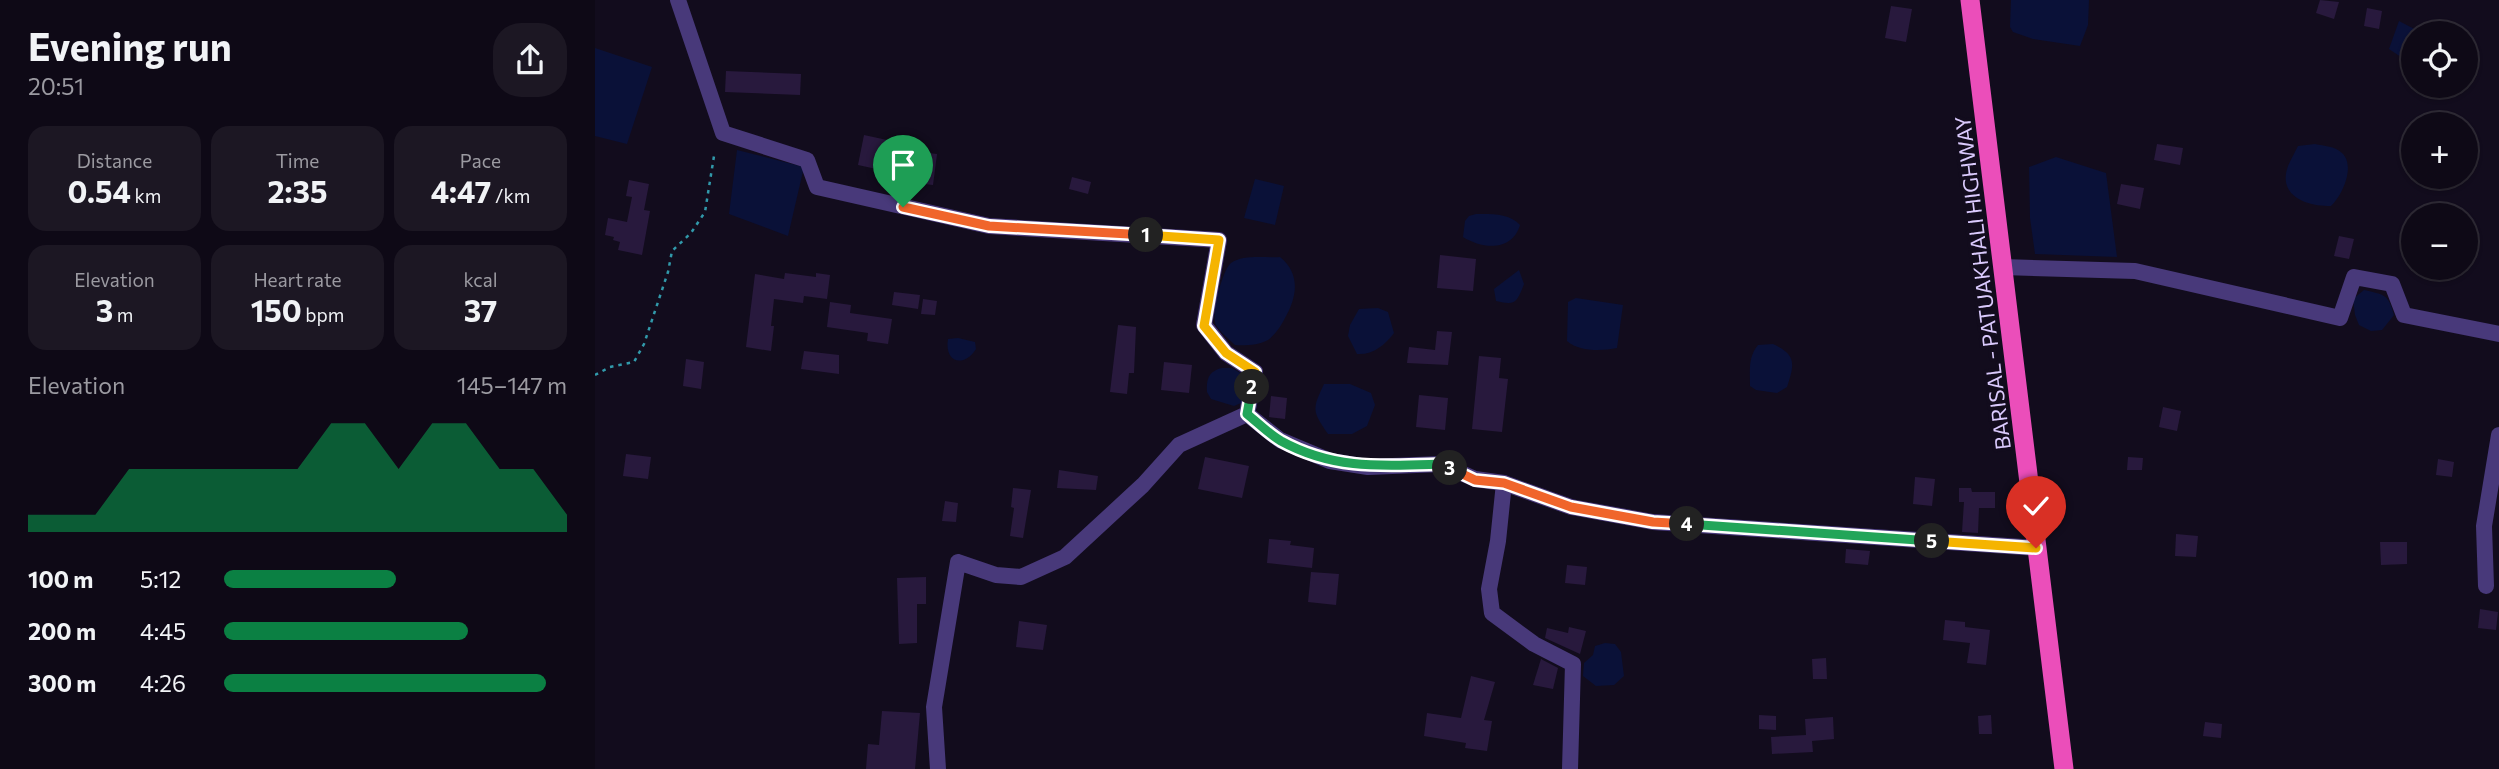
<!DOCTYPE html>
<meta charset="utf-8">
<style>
body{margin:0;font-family:Commissioner,sans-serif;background:#1c1723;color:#f1f3f6;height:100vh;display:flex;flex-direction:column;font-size:26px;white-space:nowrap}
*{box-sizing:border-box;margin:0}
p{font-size:23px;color:#9b9aa1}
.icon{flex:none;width:38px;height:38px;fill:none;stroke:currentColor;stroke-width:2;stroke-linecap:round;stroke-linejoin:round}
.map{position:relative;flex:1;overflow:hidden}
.drawer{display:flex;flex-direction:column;background:#0e0916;width:595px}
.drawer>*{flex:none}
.fabs{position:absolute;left:1806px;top:21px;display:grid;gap:14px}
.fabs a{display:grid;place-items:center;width:77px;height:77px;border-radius:50%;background:#0e0916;box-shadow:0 2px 5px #0004,0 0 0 2px #2e2a35;font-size:35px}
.pin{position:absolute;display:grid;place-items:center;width:60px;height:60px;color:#fff;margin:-72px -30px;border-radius:50% 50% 50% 0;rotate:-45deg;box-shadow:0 0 7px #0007}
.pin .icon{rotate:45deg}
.km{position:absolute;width:35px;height:35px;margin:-18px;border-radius:50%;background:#222;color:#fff;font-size:19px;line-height:35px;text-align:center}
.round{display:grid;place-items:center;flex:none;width:74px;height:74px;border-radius:28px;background:#1c1723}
.headline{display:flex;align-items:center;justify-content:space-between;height:119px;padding:0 28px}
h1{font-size:38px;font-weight:700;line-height:52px}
.stats{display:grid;grid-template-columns:repeat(3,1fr);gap:10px;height:119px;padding:7px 28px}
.stats div{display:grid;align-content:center;border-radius:18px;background:#1c1723;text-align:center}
.stats b{font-size:30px;font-weight:700}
.stats small{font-size:19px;font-weight:400}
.stats p{font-size:19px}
.chart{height:196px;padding:14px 28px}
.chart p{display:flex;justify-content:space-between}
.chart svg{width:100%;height:126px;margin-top:7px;fill:#0b8043;opacity:.7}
ul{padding:0 28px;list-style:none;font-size:23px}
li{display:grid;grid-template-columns:112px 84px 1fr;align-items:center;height:52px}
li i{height:18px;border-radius:9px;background:#0b8043}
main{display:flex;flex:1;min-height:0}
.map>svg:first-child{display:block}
.water{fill:#0a1138}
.building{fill:#28193d}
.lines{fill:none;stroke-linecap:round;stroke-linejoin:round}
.path{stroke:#3199aa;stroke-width:2.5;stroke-dasharray:3.5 5;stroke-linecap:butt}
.minor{stroke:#48397a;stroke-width:16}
.trunk{stroke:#eb4eba;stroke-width:19}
.split-1-casing{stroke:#fff;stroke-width:14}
.split-2-casing{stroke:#fff;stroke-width:14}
.split-3-casing{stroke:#fff;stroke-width:14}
.split-4-casing{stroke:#fff;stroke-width:14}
.split-5-casing{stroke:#fff;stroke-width:14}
.split-6-casing{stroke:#fff;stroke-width:14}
.split-1{stroke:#f0652b;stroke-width:9}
.split-2{stroke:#f5b400;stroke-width:9}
.split-3{stroke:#22a559;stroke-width:9}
.split-4{stroke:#f0652b;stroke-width:9}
.split-5{stroke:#22a559;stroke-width:9}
.split-6{stroke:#f5b400;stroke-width:9}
.labels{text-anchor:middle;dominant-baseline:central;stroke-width:7;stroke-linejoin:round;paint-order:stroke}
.street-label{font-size:21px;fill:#dacafd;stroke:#120c1d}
</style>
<main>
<section class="drawer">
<div class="headline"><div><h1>Evening run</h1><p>20:51</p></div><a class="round"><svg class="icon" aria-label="share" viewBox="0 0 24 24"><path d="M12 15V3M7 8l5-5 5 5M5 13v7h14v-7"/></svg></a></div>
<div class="stats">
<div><p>Distance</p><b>0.54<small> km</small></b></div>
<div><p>Time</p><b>2:35</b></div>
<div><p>Pace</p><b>4:47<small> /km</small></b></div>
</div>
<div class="stats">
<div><p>Elevation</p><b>3<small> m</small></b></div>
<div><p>Heart rate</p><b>150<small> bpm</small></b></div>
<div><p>kcal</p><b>37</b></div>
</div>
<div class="chart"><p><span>Elevation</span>145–147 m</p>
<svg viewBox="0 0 160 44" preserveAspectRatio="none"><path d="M0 44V38L10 38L20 38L30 22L40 22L50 22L60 22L70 22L80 22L90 6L100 6L110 22L120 6L130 6L140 22L150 22L160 38V44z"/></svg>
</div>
<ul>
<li><b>100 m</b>5:12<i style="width:50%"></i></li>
<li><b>200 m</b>4:45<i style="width:71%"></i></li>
<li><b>300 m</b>4:26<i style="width:94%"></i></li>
</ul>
</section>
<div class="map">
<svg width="1904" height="769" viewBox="0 0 1904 769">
<rect width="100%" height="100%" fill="#120c1d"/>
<g class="water">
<path d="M1416,0h78l-1,25 -8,21 -47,-7 -20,-7 -3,-5z"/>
<path d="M1804,21l23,12h-9v32l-24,-16z"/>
<path d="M0,48l57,19 -25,77 -32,-8z"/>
<path d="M1720,144c9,2 20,2 27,9 14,13 0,43 -11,53 -24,1 -54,-10 -43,-40 3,-7 7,-14 10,-20z"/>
<path d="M142,150l67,17 -16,69 -59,-22z"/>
<path d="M1461,157l50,16 11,84 -82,-3 -5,-36 -1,-51z"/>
<path d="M660,179l29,7 -9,39 -31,-7z"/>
<path d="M881,214c16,0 33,-1 44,11 -8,27 -38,24 -57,12l2,-16 4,-5z"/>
<path d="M685,257c21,17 17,40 5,61 -4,8 -10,17 -17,22 -9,5 -24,6 -33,5 -6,-6 -16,-14 -19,-20 -6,-10 7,-56 15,-62 12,-9 35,-5 49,-6z"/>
<path d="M924,270l5,14c-7,18 -8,22 -28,17l-2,-12z"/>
<path d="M1769,290c20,5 24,3 30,25l-12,15 -11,1 -12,-6 -4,-10 -2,-16z"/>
<path d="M981,298l47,7 -6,43c-15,3 -38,4 -50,-7l1,-39z"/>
<path d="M783,308l10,4 6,21c-9,12 -21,22 -37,21l-9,-18 2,-11 9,-16z"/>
<path d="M363,338l17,4 1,7c-12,19 -32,14 -28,-10z"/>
<path d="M1178,344c23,11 22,19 14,43l-10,6 -21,-3 -6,-4c0,-16 -2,-29 8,-41z"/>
<path d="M627,368h10l10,6 2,21 -3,8 -7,3 -23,-7 -4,-7c-1,-13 2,-21 15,-24z"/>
<path d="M729,384h26l21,9 4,12 -8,21 -15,8h-24c-16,-23 -16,-25 -4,-50z"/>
<path d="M1010,643l10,1 6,8 3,24 -10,9 -18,1 -13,-10 1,-13 9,-8 2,-9z"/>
</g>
<g class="building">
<path d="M1725,0l19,2 -5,17 -18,-6z"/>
<path d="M1296,6l21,3 -6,33 -21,-4z"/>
<path d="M1772,8l15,3 -3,18 -15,-3z"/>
<path d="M131,71l75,3 -1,21 -75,-3z"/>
<path d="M269,135l23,5 -6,30 -23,-5z"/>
<path d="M1562,144l26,4 -3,17 -26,-5z"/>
<path d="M325,152l17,2 -4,31 -17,-2z"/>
<path d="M477,177l19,5 -3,12 -19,-5z"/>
<path d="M34,180l20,4 -5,26 6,1 -8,44 -24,-5 2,-8 -7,-2 1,-3 -9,-2 3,-17 19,4 5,-25 -6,-1z"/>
<path d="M1526,184l23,4 -4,21 -23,-5z"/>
<path d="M1744,236l15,3 -5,20 -15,-3z"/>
<path d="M845,255l36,4 -3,32 -36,-3z"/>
<path d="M190,273l31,4v-4l14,2 -3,24 -23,-3 -1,7 -29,-4 -3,27h3l-3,25 -25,-4 9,-73 29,5z"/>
<path d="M299,292l26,3 -2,14 -26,-4z"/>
<path d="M328,299l14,2 -2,14 -14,-1z"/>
<path d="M235,302l21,3 -1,8 42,6 -4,25 -21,-3 1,-8 -41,-6z"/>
<path d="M523,325l18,2 -2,46h-5l-2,21 -17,-2z"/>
<path d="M842,331l15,1 -4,33 -41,-2 2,-16 26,3z"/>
<path d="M209,351l35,4v19l-38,-5z"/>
<path d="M884,356l22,2 -2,20 9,1 -6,53 -30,-3z"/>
<path d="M91,359l18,3 -3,27 -18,-3z"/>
<path d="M569,362l28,3 -3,28 -28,-3z"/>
<path d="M824,395l29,3 -3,32 -29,-3z"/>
<path d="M676,396l16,2 -2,21 -16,-2z"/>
<path d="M1568,407l18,4 -4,20 -18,-4z"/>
<path d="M31,454l25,3 -3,22 -25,-3z"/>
<path d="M610,457l44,9 -7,32 -44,-9z"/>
<path d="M1533,457l15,1 -1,12h-15z"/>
<path d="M1843,459l16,3 -2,15 -16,-2z"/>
<path d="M464,470l39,6 -2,14 -39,-2z"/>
<path d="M1320,477l20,2 -3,27 -19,-2z"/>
<path d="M418,488l18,2 -8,48 -13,-2 4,-28 -3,-1z"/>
<path d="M1364,488h12l1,4h23v16h-16l-1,25 -16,-1 2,-30h-5z"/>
<path d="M350,501l13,2 -2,19 -14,-1z"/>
<path d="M1581,534l22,2 -2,21 -21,-1z"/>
<path d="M674,539l22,2 -1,4 24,3 -2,20 -45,-5z"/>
<path d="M1785,542h27v22l-26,1z"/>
<path d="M1251,549l24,2 -2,14 -23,-2z"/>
<path d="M972,565l20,2 -2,18 -20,-2z"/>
<path d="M716,572l28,2 -3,31 -28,-3z"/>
<path d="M331,577v27h-9v39l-18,1 -2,-66z"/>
<path d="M1885,609l18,3 -2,18 -18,-2z"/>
<path d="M1350,620l20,2v5l25,3 -4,35 -19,-2 3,-20 -27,-3z"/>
<path d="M424,621l28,4 -4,25 -27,-3z"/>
<path d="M974,627l17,4 -6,23 -35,-16 2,-10 21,5z"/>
<path d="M1231,658l1,21h-14l-1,-20z"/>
<path d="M946,659l17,9 -5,21 -20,-4z"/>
<path d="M876,676l24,6 -11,38 8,1 -5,30 -22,-3 1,-5 -42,-7 3,-23 34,5z"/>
<path d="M287,711l38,2 -5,56h-49l2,-25 11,1z"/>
<path d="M1164,715l17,1v14l-17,-1z"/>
<path d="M1396,715l1,19h-13l-1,-18z"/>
<path d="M1238,717l1,22 -22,2 1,11 -41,2 -1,-17 35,-2 -1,-16z"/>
<path d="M1610,722l17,2 -1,14 -18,-2z"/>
</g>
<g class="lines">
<path class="path" d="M0,375l15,-8 24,-5 10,-18 24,-72 4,-21 19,-18 14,-21 9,-56"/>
<g class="minor">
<path d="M83,0l45,133 84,27 10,27 172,39 230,14 -15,85 22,28 29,19 -8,42 33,26 50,21 38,6 73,-3 34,15 29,4 67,24 82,15 384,26"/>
<path d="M1408,267l132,4 205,47 14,-41 38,7 12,31 95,19"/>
<path d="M909,483l-6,58 -9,48 3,24 42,31 39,20 -3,105"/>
<path d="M1891,586l-2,-60 15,-91"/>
<path d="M343,769l-4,-62 24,-145 38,13 25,2 44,-20 78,-72 36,-40 68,-31"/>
</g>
<path class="trunk" d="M1375,0l94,769"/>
</g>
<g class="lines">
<defs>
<path id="split-1" d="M308,207l86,19 157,9"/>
<path id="split-2" d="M551,235l73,5 -15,86 22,27 29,19 -3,15"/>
<path id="split-3" d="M657,387l-5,27c11,9 22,20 34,27 53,29 101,25 160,23l9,4"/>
<path id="split-4" d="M855,468l25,12 29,3 67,24 82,15 34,2"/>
<path id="split-5" d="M1092,524l245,17"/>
<path id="split-6" d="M1337,541l104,7"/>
</defs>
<use href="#split-1" class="split-1-casing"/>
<use href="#split-2" class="split-2-casing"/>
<use href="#split-3" class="split-3-casing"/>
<use href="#split-4" class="split-4-casing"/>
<use href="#split-5" class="split-5-casing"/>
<use href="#split-6" class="split-6-casing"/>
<use href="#split-1" class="split-1"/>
<use href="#split-2" class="split-2"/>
<use href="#split-3" class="split-3"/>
<use href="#split-4" class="split-4"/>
<use href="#split-5" class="split-5"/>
<use href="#split-6" class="split-6"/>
</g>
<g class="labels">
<g class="street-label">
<text transform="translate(1387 283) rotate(-97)">BARISAL - PATUAKHALI HIGHWAY</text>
</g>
</g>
</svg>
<div class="fabs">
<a><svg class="icon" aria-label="locate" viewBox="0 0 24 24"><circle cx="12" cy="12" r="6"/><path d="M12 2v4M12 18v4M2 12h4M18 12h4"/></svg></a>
<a>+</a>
<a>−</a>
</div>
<div class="pin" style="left:308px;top:207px;background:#1e9e55"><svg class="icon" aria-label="arrive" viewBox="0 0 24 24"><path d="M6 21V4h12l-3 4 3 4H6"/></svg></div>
<div class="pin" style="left:1441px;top:548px;background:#d93025"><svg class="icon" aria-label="check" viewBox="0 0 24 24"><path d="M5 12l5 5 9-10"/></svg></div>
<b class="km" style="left:551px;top:235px">1</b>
<b class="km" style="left:657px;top:387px">2</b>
<b class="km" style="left:855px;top:468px">3</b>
<b class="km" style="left:1092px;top:524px">4</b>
<b class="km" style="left:1337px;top:541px">5</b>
</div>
</main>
